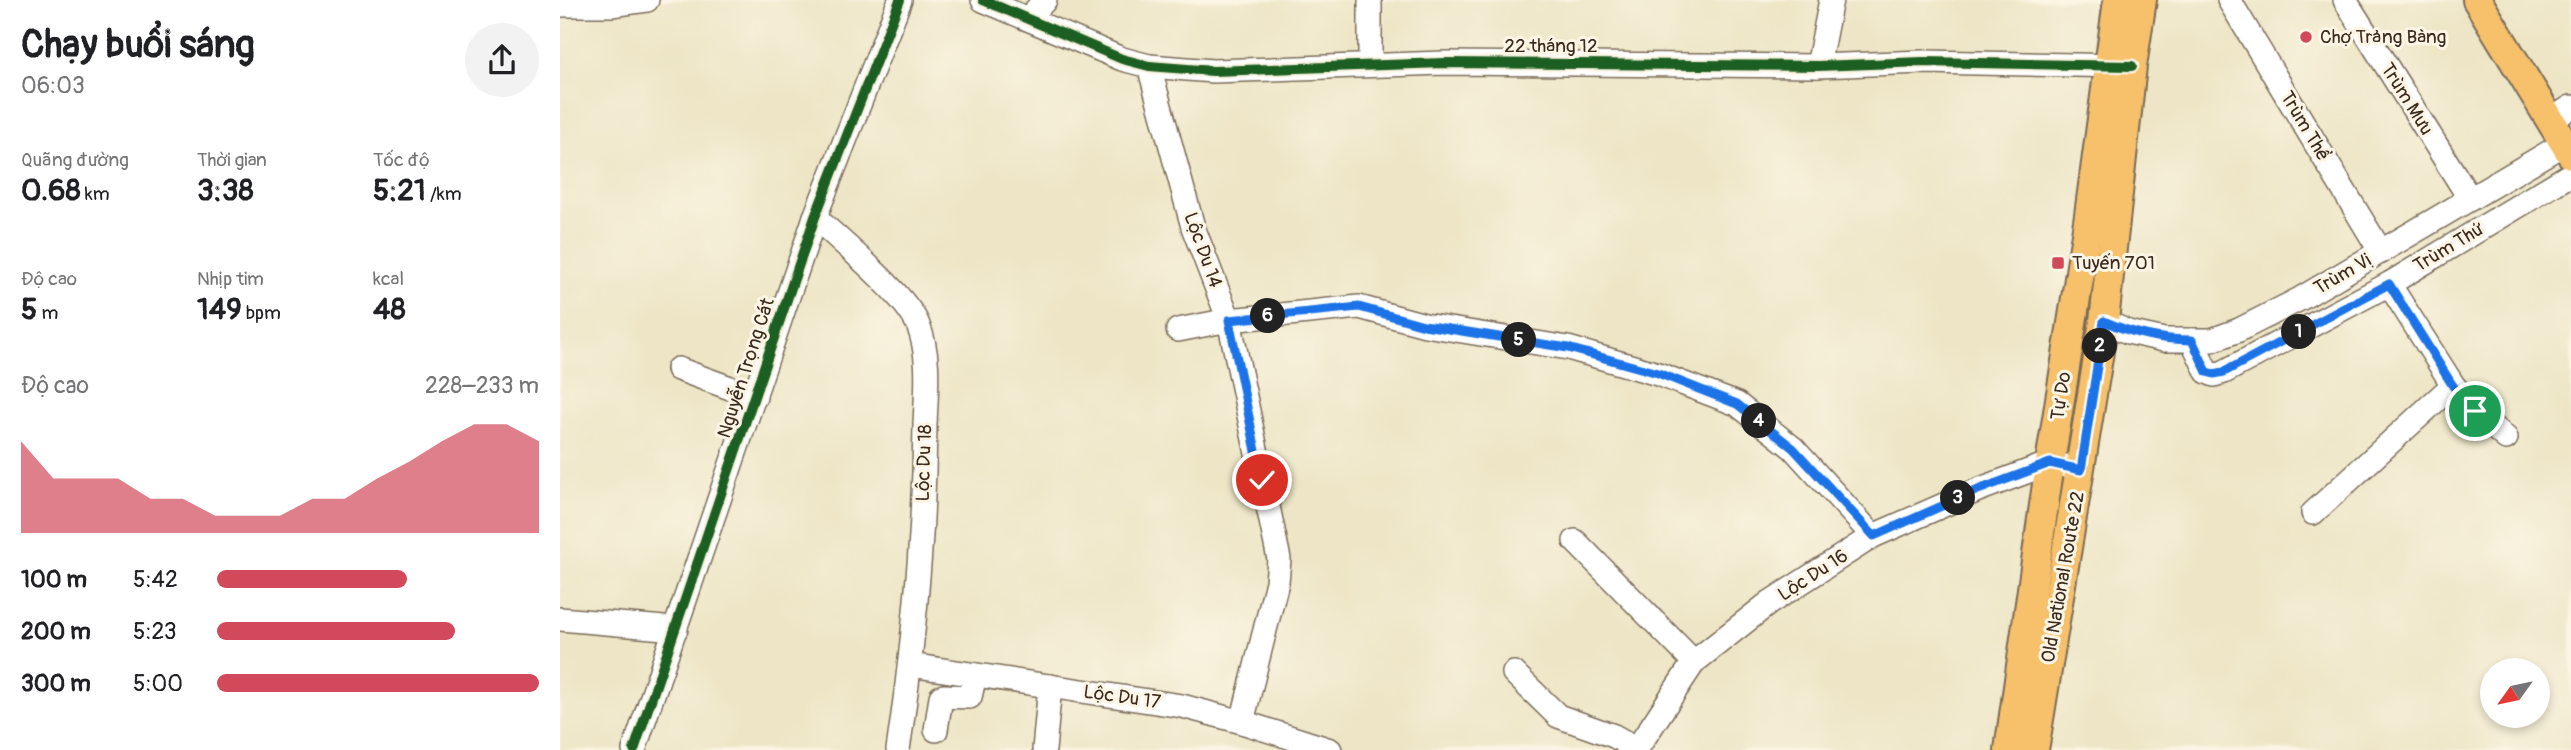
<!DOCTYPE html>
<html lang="vi">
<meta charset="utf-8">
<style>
body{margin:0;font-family:Pangolin,sans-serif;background:#f2f2f2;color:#202124;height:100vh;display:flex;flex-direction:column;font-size:26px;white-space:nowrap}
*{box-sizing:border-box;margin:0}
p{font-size:23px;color:#757577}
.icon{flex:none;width:38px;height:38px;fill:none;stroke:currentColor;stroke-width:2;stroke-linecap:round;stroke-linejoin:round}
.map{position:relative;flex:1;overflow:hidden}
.side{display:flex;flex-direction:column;background:#fff;width:560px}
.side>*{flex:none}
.needle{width:46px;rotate:237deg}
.fabs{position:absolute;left:1920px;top:658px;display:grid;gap:14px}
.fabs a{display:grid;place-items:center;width:70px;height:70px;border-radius:50%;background:#fff;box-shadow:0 4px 10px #0003;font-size:35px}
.pin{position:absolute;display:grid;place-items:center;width:60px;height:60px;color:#fff;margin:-30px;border:4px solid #fff;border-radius:50%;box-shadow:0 2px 7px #0007}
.km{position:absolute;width:35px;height:35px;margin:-18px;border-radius:50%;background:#222;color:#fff;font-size:19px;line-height:35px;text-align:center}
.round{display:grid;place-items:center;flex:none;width:74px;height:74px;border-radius:37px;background:#f2f2f2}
.headline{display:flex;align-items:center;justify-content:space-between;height:119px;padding:0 21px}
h1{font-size:38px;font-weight:800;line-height:52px}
.stats{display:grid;grid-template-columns:repeat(3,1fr);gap:10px;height:119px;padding:7px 21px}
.stats div{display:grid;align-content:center}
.stats b{font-size:30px;font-weight:800}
.stats small{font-size:19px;font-weight:400}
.stats p{font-size:19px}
.chart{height:196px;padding:14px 21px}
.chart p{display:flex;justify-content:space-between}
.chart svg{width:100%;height:126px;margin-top:7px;fill:#d1495b;opacity:.7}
ul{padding:0 21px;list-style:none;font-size:23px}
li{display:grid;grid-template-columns:112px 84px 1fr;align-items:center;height:52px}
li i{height:18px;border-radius:9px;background:#d1495b}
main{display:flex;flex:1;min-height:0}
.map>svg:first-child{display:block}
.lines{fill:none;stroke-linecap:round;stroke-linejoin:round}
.minor-casing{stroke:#796b58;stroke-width:26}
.major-casing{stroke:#796b58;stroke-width:32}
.minor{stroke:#fff;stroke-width:23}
.major{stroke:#f7c06b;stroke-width:28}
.cycleway-casing{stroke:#fcf5e5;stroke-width:15}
.cycleway{stroke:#1b5e20;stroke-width:10}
.route-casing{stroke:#fff;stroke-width:14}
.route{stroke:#1a73e8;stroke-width:9}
.poi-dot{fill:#d1495b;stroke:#fcf5e5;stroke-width:2.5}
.labels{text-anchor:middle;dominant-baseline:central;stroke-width:6;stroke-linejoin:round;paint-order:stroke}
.poi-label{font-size:19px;fill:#3b2a1e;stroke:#fcf5e5;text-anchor:start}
.street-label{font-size:19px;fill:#3b2a1e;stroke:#fcf5e5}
</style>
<main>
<section class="side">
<div class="headline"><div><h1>Chạy buổi sáng</h1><p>06:03</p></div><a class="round"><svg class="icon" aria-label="share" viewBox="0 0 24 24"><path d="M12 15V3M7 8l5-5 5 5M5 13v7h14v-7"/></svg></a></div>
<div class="stats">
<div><p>Quãng đường</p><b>0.68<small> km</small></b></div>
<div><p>Thời gian</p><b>3:38</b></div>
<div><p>Tốc độ</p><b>5:21<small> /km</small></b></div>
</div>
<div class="stats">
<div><p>Độ cao</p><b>5<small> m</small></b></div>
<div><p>Nhịp tim</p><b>149<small> bpm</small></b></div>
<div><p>kcal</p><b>48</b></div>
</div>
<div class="chart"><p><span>Độ cao</span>228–233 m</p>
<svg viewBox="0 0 160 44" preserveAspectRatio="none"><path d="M0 44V12L10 25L20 25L30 25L40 32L50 32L60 38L70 38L80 38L90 32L100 32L110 25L120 19L130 12L140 6L150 6L160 12V44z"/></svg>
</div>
<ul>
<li><b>100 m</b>5:42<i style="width:59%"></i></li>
<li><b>200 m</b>5:23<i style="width:74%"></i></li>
<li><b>300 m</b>5:00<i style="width:100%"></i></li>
</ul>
</section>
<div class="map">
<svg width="2011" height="750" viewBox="0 0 2011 750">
<rect width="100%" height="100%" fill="#fcf5e5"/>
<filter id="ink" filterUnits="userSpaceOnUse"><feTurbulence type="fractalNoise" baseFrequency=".0143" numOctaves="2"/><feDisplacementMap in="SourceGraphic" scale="14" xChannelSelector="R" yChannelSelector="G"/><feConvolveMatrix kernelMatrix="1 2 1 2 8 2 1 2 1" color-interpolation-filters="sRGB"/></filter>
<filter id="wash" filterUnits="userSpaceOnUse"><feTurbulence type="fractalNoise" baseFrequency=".00686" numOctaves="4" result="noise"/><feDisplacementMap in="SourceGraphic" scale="28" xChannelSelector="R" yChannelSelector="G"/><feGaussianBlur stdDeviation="1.57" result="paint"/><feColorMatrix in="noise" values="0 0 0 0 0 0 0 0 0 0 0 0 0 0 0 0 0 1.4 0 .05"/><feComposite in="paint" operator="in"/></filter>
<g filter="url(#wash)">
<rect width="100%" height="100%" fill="#ede5c5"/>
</g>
<g filter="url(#ink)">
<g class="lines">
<defs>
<g id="minor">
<path d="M423,0l139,59 27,7 64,5 231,-8 374,3 105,-4 202,4"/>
<path d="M1669,0l152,252"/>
<path d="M1785,0l125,199"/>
<path d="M0,5h51l36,-5"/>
<path d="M468,19l17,-19"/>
<path d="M810,64v-64"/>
<path d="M589,66l44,161 36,93 50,239 -2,23 -35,140"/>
<path d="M1258,66l13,-66"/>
<path d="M1991,120l20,-13"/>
<path d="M255,217c26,25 91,78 103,108 13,31 8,68 7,100 -1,109 -11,218 -27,325"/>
<path d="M1829,284l64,101 22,26 31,27"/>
<path d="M1544,321l24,11 36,8h48l27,-10 61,-31 265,-156"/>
<path d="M618,330l51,-10 130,-13 66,18 143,23 90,26 79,30 56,44 80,88"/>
<path d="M1632,340l15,32 7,3 10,-3 165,-88 182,-110"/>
<path d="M118,369l77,28"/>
<path d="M1753,513l140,-128"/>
<path d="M1015,541l119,121"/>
<path d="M0,619l116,10"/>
<path d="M350,665l272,41 60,16 88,28"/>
<path d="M954,673l44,43 56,20 23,13"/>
<path d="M376,730l5,-33 3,-1 26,1 5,-22"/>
<path d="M74,750l181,-533 85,-217"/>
<path d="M484,750l6,-64"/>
<path d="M1076,750l58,-88 75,-59 104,-67 105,-46 72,-27 31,6"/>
</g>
<g id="major">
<path d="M1917,0l94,154"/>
<path d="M1449,750l41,-287 39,-248 29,-215"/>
<path d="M1474,750l70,-429 28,-255 10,-66"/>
</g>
</defs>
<use href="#minor" class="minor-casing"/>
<use href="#major" class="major-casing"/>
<use href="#minor" class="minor"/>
<use href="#major" class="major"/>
<defs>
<g id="cycleway">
<path d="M423,0l139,59 27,7 64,5 231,-8 374,3 105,-4 209,4"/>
<path d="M74,750l181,-533 85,-217"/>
</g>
</defs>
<use href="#cycleway" class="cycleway-casing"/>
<use href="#cycleway" class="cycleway"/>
</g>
</g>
<g class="lines" filter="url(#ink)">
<defs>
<path id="route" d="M702,480l-33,-160 130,-13 65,18 144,23 90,25 79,31 56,44 81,88 104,-46 72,-27 31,7 23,-149c29,13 56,19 88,19l15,32 7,2 10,-2 165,-88 64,102 22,25"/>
</defs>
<use href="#route" class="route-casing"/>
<use href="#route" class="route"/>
</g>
<g class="poi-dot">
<circle cx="1746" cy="37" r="7"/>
<rect x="1491" y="256" width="14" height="14" rx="3.5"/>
</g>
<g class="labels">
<g class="poi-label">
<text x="1760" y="37">Chợ Trảng Bàng</text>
<text x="1512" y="263">Tuyến 701</text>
</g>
<g class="street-label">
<text x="991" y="46">22 tháng 12</text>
<text transform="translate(1847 99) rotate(58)">Trùm Mưu</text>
<text transform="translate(1745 126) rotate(59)">Trùm Thể</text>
<text transform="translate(1889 247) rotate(-31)">Trùm Thứ</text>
<text transform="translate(643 250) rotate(70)">Lộc Du 14</text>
<text transform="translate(1783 274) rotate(-30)">Trùm Vị</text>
<text transform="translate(186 368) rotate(-72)">Nguyễn Trọng Cát</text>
<text transform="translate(1501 396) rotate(-81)">Tự Do</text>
<text transform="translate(364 463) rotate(-88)">Lộc Du 18</text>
<text transform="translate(1253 575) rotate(-33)">Lộc Du 16</text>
<text transform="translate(1503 577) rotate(-80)">Old National Route 22</text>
<text transform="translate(562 697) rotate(8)">Lộc Du 17</text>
</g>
</g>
</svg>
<div class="fabs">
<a><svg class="needle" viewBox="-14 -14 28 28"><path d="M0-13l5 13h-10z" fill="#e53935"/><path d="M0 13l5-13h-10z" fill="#757577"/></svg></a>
</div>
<div class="pin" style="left:1915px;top:411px;background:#1e9e55"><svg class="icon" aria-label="arrive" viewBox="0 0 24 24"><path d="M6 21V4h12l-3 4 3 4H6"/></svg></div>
<div class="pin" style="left:702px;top:480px;background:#d93025"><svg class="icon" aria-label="check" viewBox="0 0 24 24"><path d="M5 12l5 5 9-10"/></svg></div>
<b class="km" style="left:1739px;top:332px">1</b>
<b class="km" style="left:1540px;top:346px">2</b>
<b class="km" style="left:1398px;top:498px">3</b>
<b class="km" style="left:1199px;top:421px">4</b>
<b class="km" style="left:959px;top:340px">5</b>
<b class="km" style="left:708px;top:316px">6</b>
</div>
</main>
